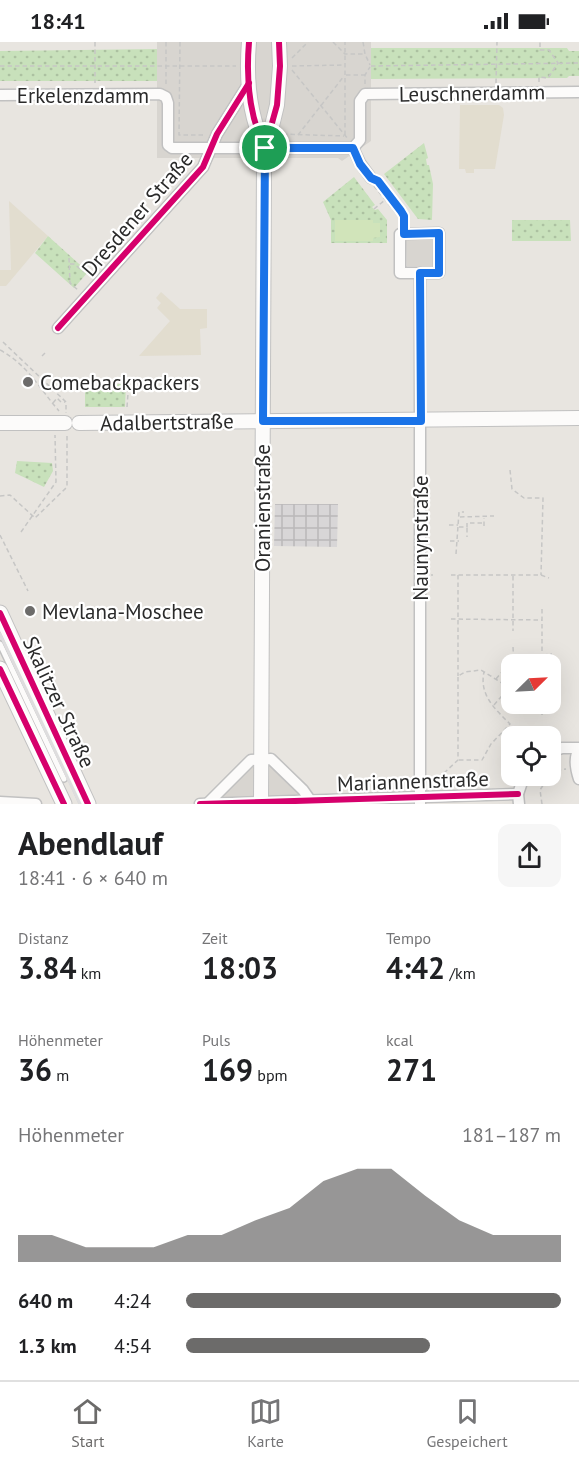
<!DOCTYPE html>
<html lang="de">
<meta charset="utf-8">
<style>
body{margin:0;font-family:"PT Sans",sans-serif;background:#f6f6f6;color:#202124;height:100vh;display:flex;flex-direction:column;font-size:22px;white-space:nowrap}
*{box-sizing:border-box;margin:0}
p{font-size:20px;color:#757577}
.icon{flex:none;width:33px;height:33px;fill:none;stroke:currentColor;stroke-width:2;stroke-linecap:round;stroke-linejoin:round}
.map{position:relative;height:762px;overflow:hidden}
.panel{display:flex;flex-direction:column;background:#fff;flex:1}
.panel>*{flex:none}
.needle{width:39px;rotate:66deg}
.buttons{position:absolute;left:501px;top:612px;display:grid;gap:12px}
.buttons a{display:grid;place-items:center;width:60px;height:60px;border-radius:12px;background:#fff;box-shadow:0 6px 24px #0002;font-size:30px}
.pin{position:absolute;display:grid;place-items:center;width:51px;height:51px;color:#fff;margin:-26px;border:3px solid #fff;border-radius:50%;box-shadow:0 2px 6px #0007}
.round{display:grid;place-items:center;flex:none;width:63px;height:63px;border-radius:12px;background:#f6f6f6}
.summary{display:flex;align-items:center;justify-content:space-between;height:102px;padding:0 18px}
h1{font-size:33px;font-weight:700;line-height:45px}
.metrics{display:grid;grid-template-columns:repeat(3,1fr);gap:9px;height:102px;padding:6px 18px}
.metrics div{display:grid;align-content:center}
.metrics b{font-size:30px;font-weight:700}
.metrics small{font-size:16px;font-weight:400}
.metrics p{font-size:16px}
.chart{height:168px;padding:12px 18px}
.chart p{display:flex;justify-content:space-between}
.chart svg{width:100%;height:108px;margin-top:6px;fill:#6c6b6a;opacity:.7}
ul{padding:0 18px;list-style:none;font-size:20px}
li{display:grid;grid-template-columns:96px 72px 1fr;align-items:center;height:45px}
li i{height:15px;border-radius:8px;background:#6c6b6a}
.status{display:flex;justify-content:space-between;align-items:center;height:42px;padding:0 30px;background:#fff;direction:ltr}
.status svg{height:16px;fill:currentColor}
.menu{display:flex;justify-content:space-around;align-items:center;height:84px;border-top:2px solid #e0e0e0;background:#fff;font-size:16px;color:#757577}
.menu a{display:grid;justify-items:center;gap:3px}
.menu .current{color:#6c6b6a}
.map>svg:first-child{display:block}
.industrial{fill:url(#industrial-grid)}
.education{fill:#e2ddcf}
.park{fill:url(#park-dots)}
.pitch{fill:#d1e4ba}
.plaza{fill:#d8d5d0}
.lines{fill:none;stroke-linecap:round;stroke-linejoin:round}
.service-casing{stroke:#c1c1c1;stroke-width:8}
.minor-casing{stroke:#c1c1c1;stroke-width:13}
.tertiary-casing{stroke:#c1c1c1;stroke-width:16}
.secondary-casing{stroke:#c1c1c1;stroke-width:17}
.path{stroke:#c6c6c5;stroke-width:1.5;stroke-dasharray:4.5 3;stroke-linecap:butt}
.service{stroke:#fcfbfa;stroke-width:5}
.minor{stroke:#fcfbfa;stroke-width:10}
.tertiary{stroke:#fcfbfa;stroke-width:14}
.secondary{stroke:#fcfbfa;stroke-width:15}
.rail{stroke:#deddde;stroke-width:3}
.cycleway-casing{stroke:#fff;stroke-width:10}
.cycleway{stroke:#d6006c;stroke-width:6}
.route-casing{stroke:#fff;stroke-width:12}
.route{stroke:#1a73e8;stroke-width:8}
.poi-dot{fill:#6c6b6a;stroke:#fff;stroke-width:2}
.labels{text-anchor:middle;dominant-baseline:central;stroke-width:4.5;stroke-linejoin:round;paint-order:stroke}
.street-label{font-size:21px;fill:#2a2a2a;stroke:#fff}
.poi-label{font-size:21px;fill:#2a2a2a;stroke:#fff;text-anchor:start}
</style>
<div class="status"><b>18:41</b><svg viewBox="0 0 49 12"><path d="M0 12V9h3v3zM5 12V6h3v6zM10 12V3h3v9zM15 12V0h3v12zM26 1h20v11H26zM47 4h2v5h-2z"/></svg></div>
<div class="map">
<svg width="579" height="762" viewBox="0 0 579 762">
<defs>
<pattern id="industrial-grid" width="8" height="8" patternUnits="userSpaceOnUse" patternTransform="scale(1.5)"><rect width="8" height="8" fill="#d8d6d7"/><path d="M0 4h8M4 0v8" fill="none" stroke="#bab8b9"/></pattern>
<pattern id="park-dots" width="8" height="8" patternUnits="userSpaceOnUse" patternTransform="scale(1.5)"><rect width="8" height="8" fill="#c8e1bb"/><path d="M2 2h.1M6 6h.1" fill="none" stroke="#acc1a1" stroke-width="1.8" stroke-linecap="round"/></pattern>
</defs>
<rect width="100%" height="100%" fill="#e8e5e0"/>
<path class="industrial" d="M275,462h63l-1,43 -63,-1z"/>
<g class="education">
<path d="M460,63h39l4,3 1,7 -9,54h-21v4h-8l-1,-4h-6z"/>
<path d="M9,159l39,35 -42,50h-6v-16h11z"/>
<path d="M161,250l19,17h27v19l-7,1 1,26 -62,1 31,-35 -13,-13 4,-5 -5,-5z"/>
</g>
<g class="park">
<path d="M366,6h201l2,3h10v25h-10l-2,2 -198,1z"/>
<path d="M158,7l1,32h-159v-30z"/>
<path d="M424,101l4,15 -2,1 1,6h2l4,19 -1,36 -14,-1 -34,-45z"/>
<path d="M354,135l21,28 -3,2 3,3 3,-1 9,11v23h-56v-23l-8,-18z"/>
<path d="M512,178h58l1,21h-59z"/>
<path d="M48,194l40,36 -14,16 -39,-35z"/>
<path d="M118,342h8l-1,23h-40v-21h29z"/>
<path d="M17,419l35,2 1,8 -9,16 -29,-14z"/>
</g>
<path class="pitch" d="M335,178h38v3h7v14l-7,1v3h-38z"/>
<g class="plaza">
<path d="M157,0h214v99l-29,20 -4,-3h-181z"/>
<path d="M408,197h24l1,27h-26l-1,-26z"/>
<path d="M271,717l39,41 -102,4 43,-44z"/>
</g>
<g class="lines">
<defs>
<path id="service" d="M0,602l64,135"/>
<g id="minor">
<path d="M0,53l160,-1 6,3 2,6v42l4,3h181l7,-8v-39l5,-7 214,-2"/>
<path d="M353,106l7,15 11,15"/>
<path d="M439,191v40h-39v-39z"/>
<path d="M420,231v531"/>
<path d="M58,286l145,-161 14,-33 32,-51"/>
<path d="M579,708c-6,8 -3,20 0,29"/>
<path d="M550,710l12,-4h17"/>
<path d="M0,760l36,2"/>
<path d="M200,762l318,-10"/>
<path d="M207,762l44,-44 20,-1 32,31 7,10"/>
<path d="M519,762l-1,-10 6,-18"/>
</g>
<g id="tertiary">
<path d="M249,0c-3,36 0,74 16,106"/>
<path d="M0,381h65"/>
<path d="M79,381l500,-5"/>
<path d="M261,762l3,-645 13,-54 3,-39 -1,-24"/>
</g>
<g id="secondary">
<path d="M0,571l88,191"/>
<path d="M0,627l64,135"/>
</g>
</defs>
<use href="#service" class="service-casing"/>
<use href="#minor" class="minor-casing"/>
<use href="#tertiary" class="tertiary-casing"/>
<use href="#secondary" class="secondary-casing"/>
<g class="path">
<path d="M95,0v41"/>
<path d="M166,0v44"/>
<path d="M180,0l-1,93h25"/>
<path d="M333,0l12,12h20"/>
<path d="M363,0l2,12 5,11"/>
<path d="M292,16l16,-16"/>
<path d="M0,24h236"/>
<path d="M292,24l52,-1"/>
<path d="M371,24l208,-3"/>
<path d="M292,28l56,69"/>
<path d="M346,33h19"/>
<path d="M539,40v-5l9,1 10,-15 -9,-13h-9v-8"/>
<path d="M496,41l1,-41"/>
<path d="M365,42v-9l5,-8"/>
<path d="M283,92l61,2"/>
<path d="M298,93l46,-59"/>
<path d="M345,93v-93"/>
<path d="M374,144l26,32v6"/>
<path d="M374,167l11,-9"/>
<path d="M69,216l1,25 9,8"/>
<path d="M70,222h4l10,8"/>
<path d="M3,300l63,60v11"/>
<path d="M0,308c28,15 39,38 59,61"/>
<path d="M42,314l3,-3"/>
<path d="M53,361l4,-5 4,4h4"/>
<path d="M127,365l2,-27"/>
<path d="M510,428l2,19 12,9h19l-2,77"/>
<path d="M0,454l10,-1 25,23 32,-31v-52"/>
<path d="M460,475l34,-1"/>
<path d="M449,483h9"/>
<path d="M484,484v-8"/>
<path d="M459,485h8v-4h17"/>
<path d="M467,486v9"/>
<path d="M21,490l35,-50 -1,-47"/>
<path d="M0,493l28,56"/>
<path d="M450,499h9"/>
<path d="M456,512l3,-42h5"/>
<path d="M431,533h2"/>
<path d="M451,533h90l8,3"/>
<path d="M458,533v101"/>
<path d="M513,534v55"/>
<path d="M542,567v55"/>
<path d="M451,577l91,1"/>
<path d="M513,605l1,17"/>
<path d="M535,622l1,-8 16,-2"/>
<path d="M496,637l5,-6 11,-3"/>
<path d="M550,638h1"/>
<path d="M512,640l-6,1 -1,4 2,3 5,1"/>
<path d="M541,662l10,3"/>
<path d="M494,663l13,-15"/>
<path d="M542,673v-11"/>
<path d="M548,689l2,5"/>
<path d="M459,718h23l9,-16 19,-20c-15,-15 -31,-29 -26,-52"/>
<path d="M444,731l14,-13v-84l7,-4 16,-2 24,15"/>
<path d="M550,732l9,-4 7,-1"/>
<path d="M534,735l8,5"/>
<path d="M542,762l-2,-14 9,-14"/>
</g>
<use href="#service" class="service"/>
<use href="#minor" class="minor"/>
<use href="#tertiary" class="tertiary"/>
<use href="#secondary" class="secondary"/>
<path class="rail" d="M0,592l80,170"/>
<defs>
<g id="cycleway">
<path d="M249,0c-3,36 0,74 16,106"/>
<path d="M263,138l2,-32 12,-43 3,-39 -1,-24"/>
<path d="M58,286l145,-161 14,-33 32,-51"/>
<path d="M0,571l88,191"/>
<path d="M0,627l64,135"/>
<path d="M200,762l318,-10"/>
</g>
</defs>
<use href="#cycleway" class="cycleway-casing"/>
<use href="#cycleway" class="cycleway"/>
</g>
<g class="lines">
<defs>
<path id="route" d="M265,106h88l7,16 11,14 7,3 23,30 3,5v18l35,-1v40h-19l1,148h-158z"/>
</defs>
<use href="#route" class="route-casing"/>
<use href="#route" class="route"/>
</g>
<g class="poi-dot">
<circle cx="28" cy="340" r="6"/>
<circle cx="30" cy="569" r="6"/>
</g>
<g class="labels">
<g class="street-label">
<text transform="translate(472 51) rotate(-1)">Leuschnerdamm</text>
<text x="83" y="53">Erkelenzdamm</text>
<text transform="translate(137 172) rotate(-49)">Dresdener Straße</text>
<text transform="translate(167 380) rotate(-1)">Adalbertstraße</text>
<text transform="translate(262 466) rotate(-90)">Oranienstraße</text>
<text transform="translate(420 496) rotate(-90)">Naunynstraße</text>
<text transform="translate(59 660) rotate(65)">Skalitzer Straße</text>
<text transform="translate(413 739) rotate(-2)">Mariannenstraße</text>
</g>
<g class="poi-label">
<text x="40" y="340">Comebackpackers</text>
<text x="42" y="569">Mevlana-Moschee</text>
</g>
</g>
</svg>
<div class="buttons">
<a><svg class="needle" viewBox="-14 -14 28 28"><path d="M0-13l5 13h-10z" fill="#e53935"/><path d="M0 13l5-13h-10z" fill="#757577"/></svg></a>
<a><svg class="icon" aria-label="locate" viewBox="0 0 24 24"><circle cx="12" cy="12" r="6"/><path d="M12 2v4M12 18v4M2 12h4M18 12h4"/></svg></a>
</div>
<div class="pin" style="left:265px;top:106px;background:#1e9e55"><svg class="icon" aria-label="arrive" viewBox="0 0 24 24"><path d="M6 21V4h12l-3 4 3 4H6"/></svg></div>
</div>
<section class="panel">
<div class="summary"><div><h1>Abendlauf</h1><p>18:41 · 6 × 640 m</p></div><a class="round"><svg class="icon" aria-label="share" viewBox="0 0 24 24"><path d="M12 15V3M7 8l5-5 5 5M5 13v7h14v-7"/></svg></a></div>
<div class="metrics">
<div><p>Distanz</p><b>3.84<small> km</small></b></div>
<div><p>Zeit</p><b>18:03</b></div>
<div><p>Tempo</p><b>4:42<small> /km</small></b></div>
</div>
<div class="metrics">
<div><p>Höhenmeter</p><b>36<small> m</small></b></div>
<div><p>Puls</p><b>169<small> bpm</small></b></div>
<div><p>kcal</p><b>271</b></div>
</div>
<div class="chart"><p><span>Höhenmeter</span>181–187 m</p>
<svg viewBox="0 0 160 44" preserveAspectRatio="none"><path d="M0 44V33L10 33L20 38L30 38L40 38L50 33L60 33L70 27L80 22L90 11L100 6L110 6L120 17L130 27L140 33L150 33L160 33V44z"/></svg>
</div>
<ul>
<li><b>640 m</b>4:24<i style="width:100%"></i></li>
<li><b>1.3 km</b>4:54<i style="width:65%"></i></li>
</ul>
</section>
<nav class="menu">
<a class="current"><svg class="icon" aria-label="home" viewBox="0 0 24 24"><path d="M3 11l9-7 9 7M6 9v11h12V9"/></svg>Start</a>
<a><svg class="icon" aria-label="map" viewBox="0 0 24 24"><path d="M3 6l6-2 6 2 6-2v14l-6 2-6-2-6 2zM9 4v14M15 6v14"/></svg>Karte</a>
<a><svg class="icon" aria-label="saved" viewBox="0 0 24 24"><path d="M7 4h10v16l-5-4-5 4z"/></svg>Gespeichert</a>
</nav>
